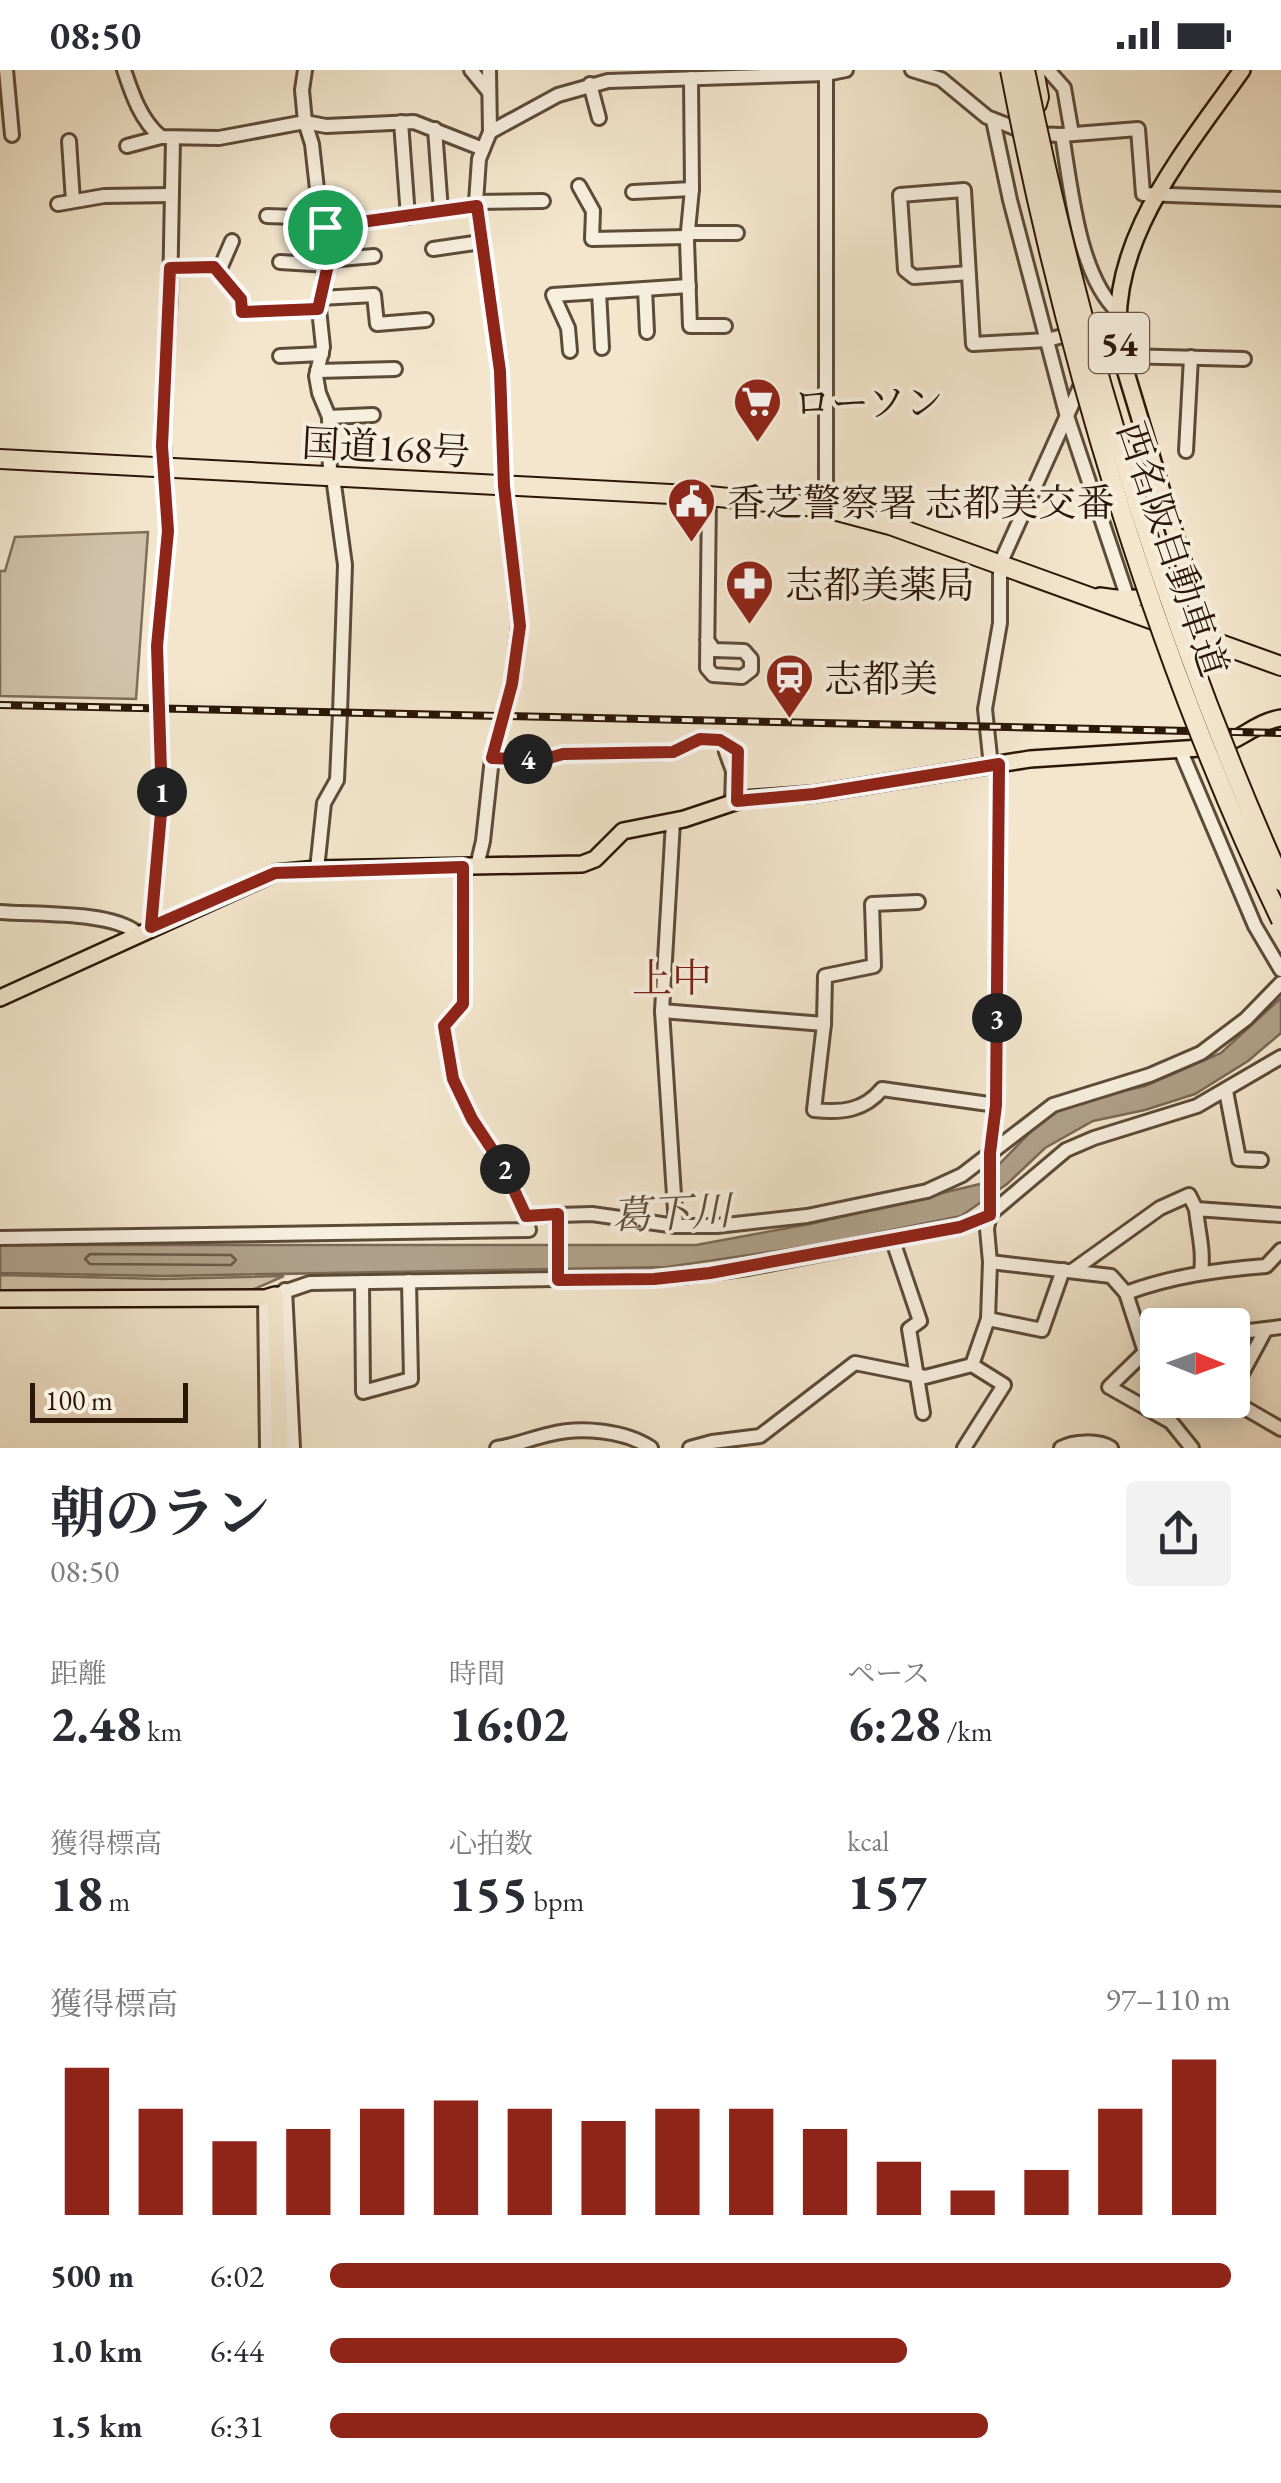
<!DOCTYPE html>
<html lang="ja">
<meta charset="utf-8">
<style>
body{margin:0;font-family:"EB Garamond","Noto Serif JP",serif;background:#f2f2f3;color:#2b2b33;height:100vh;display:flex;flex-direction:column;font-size:38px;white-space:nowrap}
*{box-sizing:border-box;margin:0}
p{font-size:32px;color:#7c7c81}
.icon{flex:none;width:55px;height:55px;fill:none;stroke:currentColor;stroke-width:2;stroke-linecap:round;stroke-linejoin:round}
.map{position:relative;height:1378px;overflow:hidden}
.panel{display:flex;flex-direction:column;background:#fff;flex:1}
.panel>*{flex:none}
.needle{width:65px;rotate:91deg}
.fabs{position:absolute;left:1140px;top:1238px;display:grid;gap:20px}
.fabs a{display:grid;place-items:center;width:110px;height:110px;border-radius:10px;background:#fff;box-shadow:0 5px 25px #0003;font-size:50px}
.scale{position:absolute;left:30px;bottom:25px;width:158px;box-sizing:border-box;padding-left:10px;border:5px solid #2a1706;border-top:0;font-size:28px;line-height:35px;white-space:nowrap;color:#2a1706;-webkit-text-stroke:8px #f7efde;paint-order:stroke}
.pin{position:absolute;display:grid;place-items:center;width:85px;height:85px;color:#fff;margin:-42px;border:5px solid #fff;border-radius:50%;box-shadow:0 2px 10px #0007}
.km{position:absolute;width:50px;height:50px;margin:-25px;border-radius:50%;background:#222;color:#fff;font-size:28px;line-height:50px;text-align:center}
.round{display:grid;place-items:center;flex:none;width:105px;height:105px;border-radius:10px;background:#f2f2f3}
.overview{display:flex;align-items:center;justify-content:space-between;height:170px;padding:0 50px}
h1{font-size:55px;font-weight:700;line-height:75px}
.metrics{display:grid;grid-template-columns:repeat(3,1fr);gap:15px;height:170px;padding:10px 50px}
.metrics div{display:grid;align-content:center}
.metrics b{font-size:50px;font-weight:700}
.metrics small{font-size:28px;font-weight:400}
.metrics p{font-size:28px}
.chart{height:280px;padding:20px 50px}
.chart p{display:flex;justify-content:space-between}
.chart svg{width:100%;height:180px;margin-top:10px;stroke:#8f2418;stroke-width:6}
ul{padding:0 50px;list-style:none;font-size:32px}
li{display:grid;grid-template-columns:160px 120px 1fr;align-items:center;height:75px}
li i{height:25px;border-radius:12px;background:#8f2418}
.status{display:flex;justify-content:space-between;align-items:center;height:70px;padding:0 50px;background:#fff;direction:ltr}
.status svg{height:28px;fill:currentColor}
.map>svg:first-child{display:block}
.green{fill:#d1c3ab;stroke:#7e6d58;stroke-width:2.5}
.water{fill:#afa089;stroke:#7a6955;stroke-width:2.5}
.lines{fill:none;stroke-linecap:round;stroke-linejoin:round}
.shore{stroke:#6c5c48;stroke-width:2.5}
.minor-casing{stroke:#5c4b38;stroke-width:18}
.major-casing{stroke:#2a1706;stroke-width:20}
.highway-casing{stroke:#2a1706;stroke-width:22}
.minor{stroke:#f7efde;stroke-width:12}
.major{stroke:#f3e6cd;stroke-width:15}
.highway{stroke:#f3e6cd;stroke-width:18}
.rail-casing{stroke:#2a1706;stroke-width:8}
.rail{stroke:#f7efde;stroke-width:4;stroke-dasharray:11;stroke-linecap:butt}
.highway-bridge-casing{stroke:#2a1706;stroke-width:22;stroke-linecap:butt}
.highway-bridge{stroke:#f3e6cd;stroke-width:18}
.route-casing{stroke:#fff;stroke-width:20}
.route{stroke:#8f2418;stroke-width:12}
.labels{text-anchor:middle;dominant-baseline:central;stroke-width:8;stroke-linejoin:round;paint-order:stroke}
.shield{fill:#f7efde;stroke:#685847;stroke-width:2.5}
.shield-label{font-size:35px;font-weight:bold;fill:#2a1706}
.poi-label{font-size:38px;fill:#2a1706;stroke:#f7efde;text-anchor:start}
.street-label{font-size:38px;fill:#2a1706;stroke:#f7efde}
.neighbourhood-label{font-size:40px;fill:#7a1f14;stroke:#f7efde}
.water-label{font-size:40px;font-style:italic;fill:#5f4e3a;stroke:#f7efde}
</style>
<div class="status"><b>08:50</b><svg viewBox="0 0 49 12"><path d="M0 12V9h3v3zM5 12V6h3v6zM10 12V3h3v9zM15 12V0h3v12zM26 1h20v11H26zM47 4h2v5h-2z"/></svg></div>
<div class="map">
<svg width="1281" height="1378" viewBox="0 0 1281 1378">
<rect width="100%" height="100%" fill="#f3e6cd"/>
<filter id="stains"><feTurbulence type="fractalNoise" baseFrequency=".002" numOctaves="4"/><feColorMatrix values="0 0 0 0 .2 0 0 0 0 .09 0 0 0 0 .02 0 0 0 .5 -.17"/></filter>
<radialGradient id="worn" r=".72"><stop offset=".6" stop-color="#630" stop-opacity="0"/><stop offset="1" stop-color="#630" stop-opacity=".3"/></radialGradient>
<g class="green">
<path d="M148,462l-12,167 -136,-3v-125h5l10,-34z"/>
<path d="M0,1205l163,4 121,-3 -39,17 -245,2z"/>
</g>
<path class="water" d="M1281,928v35l-33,28 -53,33 -50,16 -52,11 -48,27 -38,36 -46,32 -144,29 -150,22 -504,9 -163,-3v-28h696l114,-21 170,-40 67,-69 31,-14 67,-15 76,-33z"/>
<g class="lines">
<path class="shore" d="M90,1184l141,1 5,5 -5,5 -141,-1 -5,-5z"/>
<defs>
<g id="minor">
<path d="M6,0l6,65"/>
<path d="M124,0c8,24 17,51 37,67l58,1 86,-16 21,4 88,-4 69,27"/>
<path d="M305,0l-3,20 3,32 7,22 6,54 11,49 -10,62 4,38 -7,29 3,17 10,24 1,60"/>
<path d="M471,0l18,22"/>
<path d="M912,0l29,9 46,38 43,17 32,1 76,-6 5,65 138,5"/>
<path d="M1048,0l16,18 8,46"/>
<path d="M691,8l1,111 -5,52 3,85h35"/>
<path d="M590,14l9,34"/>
<path d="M993,50l17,80 56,213 62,186"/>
<path d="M401,52l7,95"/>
<path d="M435,59l6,82"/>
<path d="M490,62l68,-37 50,-14 218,-7 20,-4"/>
<path d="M1062,65c9,52 16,140 56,177"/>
<path d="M69,71l4,60"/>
<path d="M127,76l34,-9"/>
<path d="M579,116l14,25 -1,28 95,-2"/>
<path d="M633,122l59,-3"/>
<path d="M476,132l67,-1"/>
<path d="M58,134l46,-8 67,-1"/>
<path d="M267,146l55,2"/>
<path d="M325,157l152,-21"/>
<path d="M688,163h49"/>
<path d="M433,179l48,-7"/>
<path d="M329,190l45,-4"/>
<path d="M280,192l49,3"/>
<path d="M170,198l44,-1 27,32 1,13 77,-3"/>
<path d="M219,201l13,-30"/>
<path d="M969,203l-55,4 -9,-7 -5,-75 64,-5 9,154 74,-4 71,-18"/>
<path d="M645,219l2,43"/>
<path d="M599,222l3,56"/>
<path d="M320,228l54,-3 3,29 49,-4"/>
<path d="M570,281l-2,-23 -15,-33 136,-9"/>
<path d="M280,286l42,-2"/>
<path d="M1121,286l123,3"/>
<path d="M1093,291c6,-13 9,-24 24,-25"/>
<path d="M317,301l78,-2"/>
<path d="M329,347l44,-2"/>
<path d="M1186,381l5,-94"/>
<path d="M826,438v-434"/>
<path d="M707,570l7,10 30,1 7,8v11l-9,7 -29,-2 -6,-7 2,-172"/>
<path d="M1180,679l75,177 26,44"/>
<path d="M492,688l50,2 21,-6 110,-1 28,-14 19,1 9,8"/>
<path d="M991,696l-6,-57 15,-86v-59l84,-186"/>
<path d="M732,732l1,-31 -7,-19 3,-4 9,3 -1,50"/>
<path d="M673,752l-11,189 14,215"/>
<path d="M477,796l6,-25 9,-83 20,-74 7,-59 -15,-139 -4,-115 -24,-169 3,-43 11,-27 -1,-62"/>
<path d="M463,797v137l-19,21 9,54 19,40 41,66 13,31"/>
<path d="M317,799l7,-66 13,-23 3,-67 5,-148 -12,-88"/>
<path d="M918,832l-46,2 2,62 -49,10 -1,48 -10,86c27,3 50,1 68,-21l114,16"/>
<path d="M0,842c35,3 111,-1 137,21"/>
<path d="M151,857l11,-125 -5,-156 11,-115 -6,-104 8,-130 3,-158"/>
<path d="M662,941l162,13"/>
<path d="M1226,1021l13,68 22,1"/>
<path d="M0,1168l529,-8 -3,-14 66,-2 84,12h41l90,-10 120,-25 35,-16 91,-70 97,-30 51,-22 45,-34 35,-36"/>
<path d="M893,1171l27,80 -11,8 14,84"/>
<path d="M990,1192l121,14 15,17"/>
<path d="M1072,1201l88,-63 29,-13 7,14"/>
<path d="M1201,1202c3,-22 -3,-41 -5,-63l85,6"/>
<path d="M558,1210v-66"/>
<path d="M362,1212l1,110 48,-13 -2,-98"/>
<path d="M285,1220l8,158"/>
<path d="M275,1225l35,-12 373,-6 65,-9 212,-41 29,-12 77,-65 28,-12 103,-32 84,-49"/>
<path d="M265,1228l2,150"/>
<path d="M988,1249l54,11 21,-60"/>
<path d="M1232,1263l34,-4"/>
<path d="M1158,1277l-13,5 -36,35 62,35 21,26"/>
<path d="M1158,1288l-13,-6 -19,-59c46,-17 91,-23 140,-27l15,-16"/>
<path d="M972,1295l16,-46 2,-57 -3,-33 4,-21 -1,-55 6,-48 3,-341"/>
<path d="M1232,1322l34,-63 15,-2"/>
<path d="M1231,1330l50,29"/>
<path d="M497,1378c20,-3 35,-10 54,-14 30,-8 75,-3 100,14"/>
<path d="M690,1378l22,-6 48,-6 95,-73 70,14 47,-12 32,20 -40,63"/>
<path d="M1061,1378c12,-7 38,-8 50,0"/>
</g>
<g id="major">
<path d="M1100,526c34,6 63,3 85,-25"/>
<path d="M1206,567l-85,-281c-20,-109 63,-203 121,-286"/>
<path d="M0,928l275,-125 42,-4 265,-5 13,-5 28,-28 61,-12 60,-20 70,-5 216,-35 186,-12c24,-6 40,-25 65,-29"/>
<path d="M0,1229l265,-1 10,-3 5,153"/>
</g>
<g id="highway">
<path d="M1034,0l5,27 -2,7"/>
<path d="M0,389l709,37 117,12 64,17 391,141"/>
</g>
</defs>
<use href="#minor" class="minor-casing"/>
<use href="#major" class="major-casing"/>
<use href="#highway" class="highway-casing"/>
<use href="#minor" class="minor"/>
<use href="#major" class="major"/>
<use href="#highway" class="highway"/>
<defs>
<path id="rail" d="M0,635l1281,28"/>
</defs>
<use href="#rail" class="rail-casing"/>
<use href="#rail" class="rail"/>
<defs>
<g id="highway-bridge">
<path d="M1010,0c54,283 146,590 271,850"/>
<path d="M1025,0c57,279 140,551 256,811"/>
</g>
</defs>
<use href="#highway-bridge" class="highway-bridge-casing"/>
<use href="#highway-bridge" class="highway-bridge"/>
</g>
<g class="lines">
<defs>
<path id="route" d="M477,136l23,165 4,115 16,140 -8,58 -20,74 50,2 21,-6 110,-2 27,-13 20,1 18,11 -1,50 77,-7 185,-30 -3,341 -6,48v62l-30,12 -250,46 -56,6 -96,1v-66l-32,2 -23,-50 -31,-47 -19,-40 -9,-53 19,-22v-137l-188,6 -124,54 11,-125 -5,-156 11,-115 -6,-85 8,-178 44,-1 27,32 1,13 76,-3 12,-53 -5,-29z"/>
</defs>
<use href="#route" class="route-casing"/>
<use href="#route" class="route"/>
</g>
<defs>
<symbol id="supermarket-pin" viewBox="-11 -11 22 30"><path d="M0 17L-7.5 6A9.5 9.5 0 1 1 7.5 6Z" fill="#8f2418" stroke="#f7efde"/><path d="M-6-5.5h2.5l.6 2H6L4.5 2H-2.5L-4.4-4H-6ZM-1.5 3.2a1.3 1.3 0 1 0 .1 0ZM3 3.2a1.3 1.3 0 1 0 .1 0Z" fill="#fff"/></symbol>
<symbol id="civic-pin" viewBox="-11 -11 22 30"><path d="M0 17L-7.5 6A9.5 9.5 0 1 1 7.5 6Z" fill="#8f2418" stroke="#f7efde"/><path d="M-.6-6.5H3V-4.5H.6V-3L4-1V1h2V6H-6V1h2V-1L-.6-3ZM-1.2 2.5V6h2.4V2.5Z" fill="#fff"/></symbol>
<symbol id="pharmacy-pin" viewBox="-11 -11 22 30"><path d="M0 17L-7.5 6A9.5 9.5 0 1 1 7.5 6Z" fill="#8f2418" stroke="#f7efde"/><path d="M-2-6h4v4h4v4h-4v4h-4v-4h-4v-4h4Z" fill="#fff"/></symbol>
<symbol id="station-pin" viewBox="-11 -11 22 30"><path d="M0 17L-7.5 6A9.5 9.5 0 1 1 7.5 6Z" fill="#8f2418" stroke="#f7efde"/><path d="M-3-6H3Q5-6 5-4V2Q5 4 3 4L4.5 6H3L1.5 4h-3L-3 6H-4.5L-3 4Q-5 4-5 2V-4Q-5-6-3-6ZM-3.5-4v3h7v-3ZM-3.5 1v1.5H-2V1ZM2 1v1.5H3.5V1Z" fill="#fff"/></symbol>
</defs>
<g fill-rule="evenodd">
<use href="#supermarket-pin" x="730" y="304" width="55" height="75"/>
<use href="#civic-pin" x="664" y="404" width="55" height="75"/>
<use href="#pharmacy-pin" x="722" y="486" width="55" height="75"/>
<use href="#station-pin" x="762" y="580" width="55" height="75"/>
</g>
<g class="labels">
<rect class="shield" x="1089" y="243" width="60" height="60" rx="8"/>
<g class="shield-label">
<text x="1119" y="273">54</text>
</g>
<g class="poi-label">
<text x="793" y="332">ローソン</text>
<text x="727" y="432">香芝警察署 志都美交番</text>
<text x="785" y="514">志都美薬局</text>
<text x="824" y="608">志都美</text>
</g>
<g class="street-label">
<text transform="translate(386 377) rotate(3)">国道168号</text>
<text transform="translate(1173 479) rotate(71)">西名阪自動車道</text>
</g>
<g class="neighbourhood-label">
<text x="672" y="908">上中</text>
</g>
<g class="water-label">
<text transform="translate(671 1143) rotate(-3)">葛下川</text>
</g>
</g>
<rect width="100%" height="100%" filter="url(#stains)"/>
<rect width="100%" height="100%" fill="url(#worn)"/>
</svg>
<div class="fabs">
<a><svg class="needle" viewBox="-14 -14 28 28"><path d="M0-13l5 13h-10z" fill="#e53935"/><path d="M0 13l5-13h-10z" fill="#7c7c81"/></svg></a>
</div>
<div class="scale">100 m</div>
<div class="pin" style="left:325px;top:157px;background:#1e9e55"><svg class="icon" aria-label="arrive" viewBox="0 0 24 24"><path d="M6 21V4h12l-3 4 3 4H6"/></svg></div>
<b class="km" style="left:162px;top:722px">1</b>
<b class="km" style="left:505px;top:1099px">2</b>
<b class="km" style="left:997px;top:948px">3</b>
<b class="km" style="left:528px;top:689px">4</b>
</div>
<section class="panel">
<div class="overview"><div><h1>朝のラン</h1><p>08:50</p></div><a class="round"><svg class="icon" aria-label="share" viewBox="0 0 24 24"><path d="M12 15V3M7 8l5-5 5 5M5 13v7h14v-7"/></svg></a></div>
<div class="metrics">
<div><p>距離</p><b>2.48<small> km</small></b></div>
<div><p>時間</p><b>16:02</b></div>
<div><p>ペース</p><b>6:28<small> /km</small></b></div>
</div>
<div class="metrics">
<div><p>獲得標高</p><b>18<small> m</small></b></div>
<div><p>心拍数</p><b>155<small> bpm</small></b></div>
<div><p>kcal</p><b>157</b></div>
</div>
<div class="chart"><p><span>獲得標高</span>97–110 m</p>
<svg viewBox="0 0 160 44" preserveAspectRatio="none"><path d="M5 44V8M15 44V18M25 44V26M35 44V23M45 44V18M55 44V16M65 44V18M75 44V21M85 44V18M95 44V18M105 44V23M115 44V31M125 44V38M135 44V33M145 44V18M155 44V6"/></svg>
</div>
<ul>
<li><b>500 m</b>6:02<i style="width:100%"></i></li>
<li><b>1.0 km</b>6:44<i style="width:64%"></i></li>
<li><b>1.5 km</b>6:31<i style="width:73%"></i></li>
</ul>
</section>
